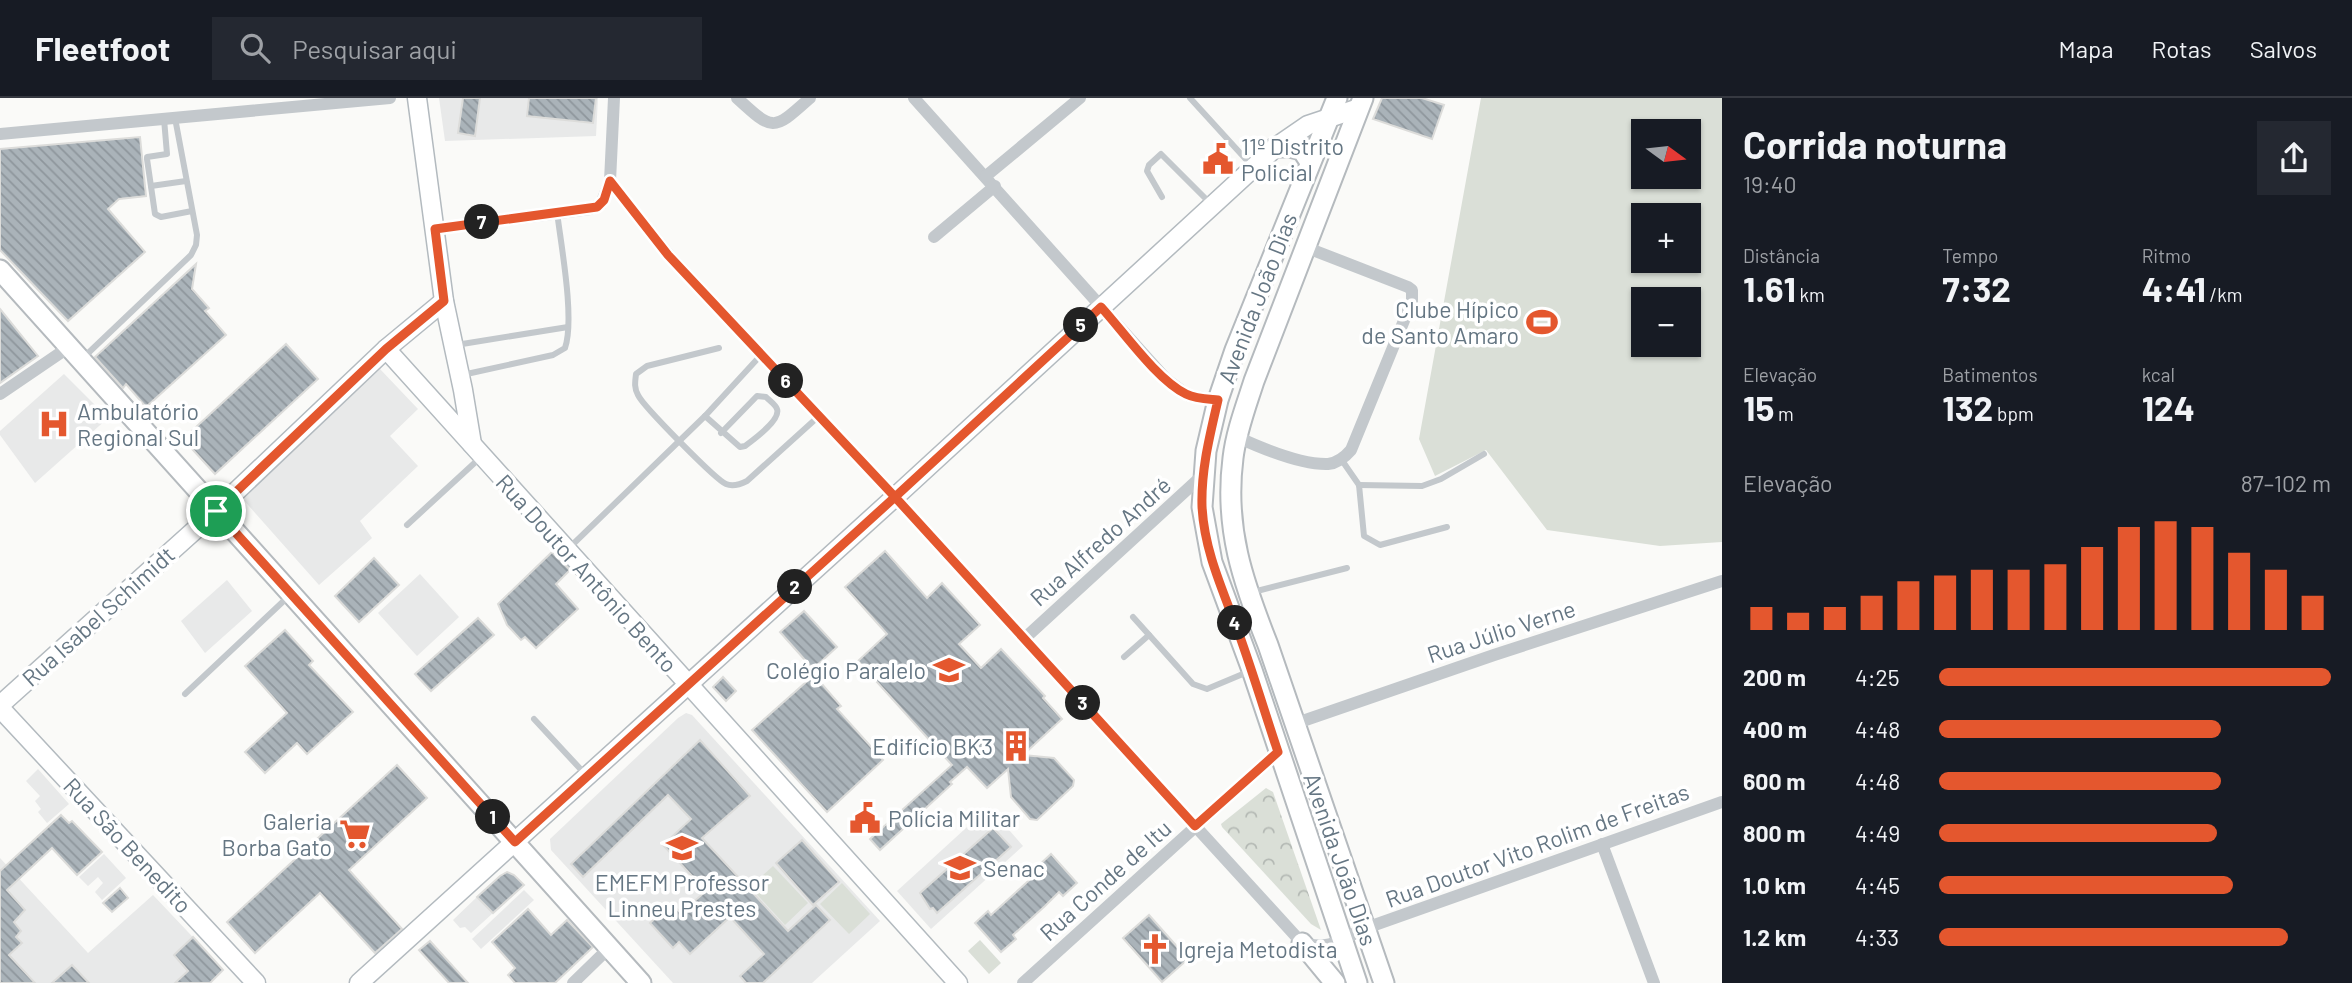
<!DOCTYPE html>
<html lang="pt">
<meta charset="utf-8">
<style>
body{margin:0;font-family:Barlow,sans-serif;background:#242831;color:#f1f3f6;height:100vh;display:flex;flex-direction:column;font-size:26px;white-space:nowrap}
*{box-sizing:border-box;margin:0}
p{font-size:23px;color:#9ea1a6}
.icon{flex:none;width:38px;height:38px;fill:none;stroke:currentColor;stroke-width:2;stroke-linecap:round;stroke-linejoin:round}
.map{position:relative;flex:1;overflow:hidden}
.sheet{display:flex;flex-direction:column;background:#171b24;width:630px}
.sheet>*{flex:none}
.needle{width:46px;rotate:105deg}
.buttons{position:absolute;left:1631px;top:21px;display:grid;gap:14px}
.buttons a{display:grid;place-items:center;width:70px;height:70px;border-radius:0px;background:#171b24;box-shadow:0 2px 5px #0004;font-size:35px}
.pin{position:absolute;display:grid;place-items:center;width:60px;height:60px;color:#fff;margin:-30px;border:4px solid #fff;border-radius:50%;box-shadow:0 2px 7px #0007}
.km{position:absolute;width:35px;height:35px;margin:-18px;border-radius:50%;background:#222;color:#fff;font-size:19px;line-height:35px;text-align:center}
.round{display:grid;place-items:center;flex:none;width:74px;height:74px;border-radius:0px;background:#242831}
.summary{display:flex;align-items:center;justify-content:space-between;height:119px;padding:0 21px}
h1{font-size:38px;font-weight:700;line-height:52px}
.stats{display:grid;grid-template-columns:repeat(3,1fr);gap:10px;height:119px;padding:7px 21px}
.stats div{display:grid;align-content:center}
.stats b{font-size:35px;font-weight:700}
.stats small{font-size:19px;font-weight:400}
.stats p{font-size:19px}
.chart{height:196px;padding:14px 21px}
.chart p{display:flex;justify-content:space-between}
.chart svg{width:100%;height:126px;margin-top:7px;stroke:#e4572e;stroke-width:6}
ul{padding:0 21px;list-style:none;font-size:23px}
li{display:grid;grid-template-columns:112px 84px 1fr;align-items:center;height:52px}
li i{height:18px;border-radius:9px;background:#e4572e}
header{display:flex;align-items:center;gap:42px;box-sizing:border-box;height:98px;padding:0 35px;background:#171b24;border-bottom:2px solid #363941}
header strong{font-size:33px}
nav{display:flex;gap:38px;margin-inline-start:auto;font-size:24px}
.search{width:490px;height:63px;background:#242831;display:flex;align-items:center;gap:18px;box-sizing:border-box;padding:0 24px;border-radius:0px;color:#9ea1a6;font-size:26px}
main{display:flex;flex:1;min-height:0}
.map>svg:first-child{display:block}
.built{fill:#e8e9e9}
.grass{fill:#dadfd7;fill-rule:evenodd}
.forest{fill:url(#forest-crowns)}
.building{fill:url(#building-back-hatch);stroke:#dcdcda;stroke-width:2}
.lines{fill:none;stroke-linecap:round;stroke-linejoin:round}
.secondary-casing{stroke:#b3babf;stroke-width:21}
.primary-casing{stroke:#b5babe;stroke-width:23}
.lane{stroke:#c3c8cc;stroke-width:6}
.street{stroke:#c3c8cc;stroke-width:12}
.secondary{stroke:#fff;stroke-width:18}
.primary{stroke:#fff;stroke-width:19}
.route-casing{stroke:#fff;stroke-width:14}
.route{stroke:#e4572e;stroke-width:9}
.labels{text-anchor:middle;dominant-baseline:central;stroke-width:7;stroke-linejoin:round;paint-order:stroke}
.poi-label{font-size:23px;fill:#657683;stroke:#fff;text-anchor:start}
.street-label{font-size:23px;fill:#657683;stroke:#fff}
</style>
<header>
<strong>Fleetfoot</strong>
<div class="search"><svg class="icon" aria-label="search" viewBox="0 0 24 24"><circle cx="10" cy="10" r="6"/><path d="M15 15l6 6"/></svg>Pesquisar aqui</div>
<nav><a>Mapa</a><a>Rotas</a><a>Salvos</a></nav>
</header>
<main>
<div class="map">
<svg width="1722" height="885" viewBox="0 0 1722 885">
<defs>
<pattern id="forest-crowns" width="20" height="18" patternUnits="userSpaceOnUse" patternTransform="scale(1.75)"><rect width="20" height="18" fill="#dadfd7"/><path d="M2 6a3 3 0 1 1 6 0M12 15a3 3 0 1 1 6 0" fill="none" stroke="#b4b9b4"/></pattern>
<pattern id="building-back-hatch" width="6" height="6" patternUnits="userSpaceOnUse" patternTransform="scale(1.75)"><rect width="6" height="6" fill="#aab3b9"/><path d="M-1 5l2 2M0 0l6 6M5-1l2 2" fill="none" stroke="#8e969c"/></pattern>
</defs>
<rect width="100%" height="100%" fill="#fafaf8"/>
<g class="built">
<path d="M439,0h159l-2,38 -151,5z"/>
<path d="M380,271l38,40 -28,27 28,30 -58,55 12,17 -53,47 -78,-88z"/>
<path d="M64,276l44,44 -73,65 -35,-48v-4z"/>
<path d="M420,476l39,43 -42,39 -39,-43z"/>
<path d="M227,482l25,31 -47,42 -24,-32z"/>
<path d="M686,615l6,2 188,206 -68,62h-139l-122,-133 -1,-11 128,-121z"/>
<path d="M38,671l31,35 -22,19 -9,-11 3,-3 -6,-8 5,-5 -14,-15z"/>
<path d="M989,709l34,39 -92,83 -34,-38z"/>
<path d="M104,756l22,24 -24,22 -7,-8 8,-9 -5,-6 -10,9 -9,-9z"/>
<path d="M0,760l88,95 65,-58 70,74 -13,14h-210z"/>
<path d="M524,792l10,10 -53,49 -9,-10z"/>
<path d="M477,799l16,16 -22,20 -6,-6 -5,1 -7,-8z"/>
</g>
<g class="grass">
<path d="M1481,0h241v444l-62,4 -113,-16 -61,-80 -51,26 -16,-37zM1689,33v46h-46v-46zM1689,117v46h-46v-46zM1689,201v46h-46v-46z"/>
<path d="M773,768l35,37 -23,22 -35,-38z"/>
<path d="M842,785l28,31 -21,20 -29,-30z"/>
<path d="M980,842l21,23 -12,11 -21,-23z"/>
</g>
<path class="forest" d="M1266,690l7,4 48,138 -10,-6 -89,-97 -1,-3z"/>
<g class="building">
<path d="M463,0h17l-5,38 -17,-3z"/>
<path d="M529,0h67l-3,25 -66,-7z"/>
<path d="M1382,0h40l22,7 -12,34 -59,-20z"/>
<path d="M140,39l6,59 -27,3 -11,10 37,43 -77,69 -68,-71v-101z"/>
<path d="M196,166l-4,25 17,19 -4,3 21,24 -80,72 -20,-23 -3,4 -28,-31z"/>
<path d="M0,211l38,47 -38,27z"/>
<path d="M286,246l32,35 -103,95 -32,-35z"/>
<path d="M885,453l42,47 15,-15 38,42 -21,19 22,24 20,-19 44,47 -2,2 19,21 -39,36 31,3 20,22 -1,6 -36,34 -7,-1 -19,-22 -3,-28 -21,19 -20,-21 -17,15 2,2 -72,66 -10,-11 82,-74 -94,-104 29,-27 -42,-47z"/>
<path d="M552,454l18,18 -14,14 22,25 -42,39 -11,-11 -4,3 -14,-15 -9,-21z"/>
<path d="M374,460l25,27 -40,37 -24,-26z"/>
<path d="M804,513l33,36 -24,22 -33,-37z"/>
<path d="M478,520l16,17 -63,56 -16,-17z"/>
<path d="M285,532l28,31 -4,4 44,47 -46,42 -10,-11 -32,30 -20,-21 42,-39 -42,-47z"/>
<path d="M814,577l27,31 -4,3 46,51 -56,52 -75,-82z"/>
<path d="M723,579l13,14 -10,10 -13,-14z"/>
<path d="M700,642l50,56 -48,42 86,93 28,-26 14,15 -67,63h-17l-6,-7 24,-22 -34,-37 -40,37 -11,-12 -6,6 -23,-25 21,-20 10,10 25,-22 -43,-46 28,-26 -23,-24 -85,82 -12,-13z"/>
<path d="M397,667l30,33 -78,72 53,59 -27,24 -55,-60 -65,60 -28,-31z"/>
<path d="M61,717l8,8 3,-2 30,31 -25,23 -25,-27 -45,42 18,20 -11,12 7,9 -5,6 6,6 -13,12 26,28h-35v-112z"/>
<path d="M993,730l18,19 -74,66 -4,-5 -3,1 -10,-16z"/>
<path d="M802,742l37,42 -26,23 -37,-42z"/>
<path d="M1051,756l26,29 -14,13 -4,-4 -14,14 -32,29 3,4 -15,13 -26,-29 13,-12 3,4 34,-31 15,-14 -3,-3z"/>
<path d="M507,774l7,3 10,10 -31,28 -16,-16 23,-21z"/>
<path d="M120,790l8,10 -16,14 -9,-9z"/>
<path d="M528,811l23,26 16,-15 26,27 -38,36h-40l-7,-8 7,-7 -23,-26z"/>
<path d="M1149,817l39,44 -26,23 -39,-44z"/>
<path d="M193,839l30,33 -13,13h-35l13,-12 -14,-16z"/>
<path d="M430,843l38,42h-19l-30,-33z"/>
<path d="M72,867l17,18h-37z"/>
</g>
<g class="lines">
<defs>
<g id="secondary">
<path d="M417,0l27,203 19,89 9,54"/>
<path d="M386,251l572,634"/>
<path d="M0,607l206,-185 180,-171 58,-48"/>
<path d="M0,610l256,275"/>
<path d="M359,885l536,-486 381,-350 32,-22 51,-17"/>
</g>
<g id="primary">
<path d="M1337,0l-102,252 -17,50 -12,51 -4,56 10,55 40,108 105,313"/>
<path d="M1363,0l-109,283c-8,25 -18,51 -21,77 -9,70 10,124 35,187l116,338"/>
<path d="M1276,49h14l12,3 8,12"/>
<path d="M0,172l641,713"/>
<path d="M1302,845l33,40"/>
</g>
</defs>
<use href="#secondary" class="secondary-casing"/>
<use href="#primary" class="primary-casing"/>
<g class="lane">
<path d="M1190,0l62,68"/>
<path d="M164,21l3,35 -20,3v2l8,55 6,3 31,-6"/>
<path d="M151,88l35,-5"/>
<path d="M1162,99l-15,-26 2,-6 12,-11 50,50"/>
<path d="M456,247l112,-18"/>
<path d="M719,250l-72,18 -11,8c-1,8 -2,14 2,21 5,11 78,85 88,89 7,3 15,0 21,-3l72,-65"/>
<path d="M84,259l107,-102 5,-10 1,-10 -22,-117"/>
<path d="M462,277l91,-20 12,-7c10,-29 -4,-103 -8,-136"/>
<path d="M705,318l35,31 5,-1c8,-6 36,-26 32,-37 -1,-4 -8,-9 -11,-12l-9,-1 -36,37"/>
<path d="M1341,361l18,26 5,51 16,9 67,-18"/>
<path d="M1359,387l63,1 19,-7 43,-25"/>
<path d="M407,427l74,-68"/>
<path d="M568,451l137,-133 56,-61"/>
<path d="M1253,494l94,-24"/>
<path d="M1133,519l60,67 14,5 43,-18"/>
<path d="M1124,559l25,-22"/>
<path d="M185,596l105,-99"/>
<path d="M534,621l52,56"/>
</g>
<g class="street">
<path d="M737,0c37,34 36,33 73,0"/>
<path d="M914,0l252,281 23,17 29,4"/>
<path d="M0,36l390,-36"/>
<path d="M986,78l94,-78"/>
<path d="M610,83l59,74 212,227 421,461c27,8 40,-4 64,-15l356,-126"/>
<path d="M435,131l155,-20 11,-5 9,-23 4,-83"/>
<path d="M934,139l61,-51"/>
<path d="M0,296l69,-47"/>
<path d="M1237,339c24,11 64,28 91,27 10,-1 17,-7 23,-14l61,-149v-11l-4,-3 -103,-40"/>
<path d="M1025,540l178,-163"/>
<path d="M1294,626l200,-69 228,-74"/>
<path d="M1602,746l52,139"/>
<path d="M573,885l36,-35"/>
<path d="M1023,885l255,-231"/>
</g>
<use href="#secondary" class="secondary"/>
<use href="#primary" class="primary"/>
</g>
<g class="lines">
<defs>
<path id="route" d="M216,413l299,331 380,-345 300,329 83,-74c-13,-39 -25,-79 -39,-118 -15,-41 -35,-83 -37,-128 -1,-37 8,-71 16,-106 -11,-1 -22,-1 -32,-6 -29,-14 -63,-63 -85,-87l-206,190 -227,-242 -58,-74 -6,19 -7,7 -162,22 9,72 -58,48 -170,162"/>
</defs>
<use href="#route" class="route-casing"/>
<use href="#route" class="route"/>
</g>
<defs>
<symbol id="civic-bare" viewBox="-9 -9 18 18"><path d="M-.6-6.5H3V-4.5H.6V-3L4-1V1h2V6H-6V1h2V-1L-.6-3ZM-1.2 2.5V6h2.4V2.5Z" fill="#e4572e" stroke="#fff" stroke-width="2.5" paint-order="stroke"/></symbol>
<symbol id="stadium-bare" viewBox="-9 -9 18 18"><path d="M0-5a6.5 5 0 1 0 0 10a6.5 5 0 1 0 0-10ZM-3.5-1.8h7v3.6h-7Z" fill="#e4572e" stroke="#fff" stroke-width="2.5" paint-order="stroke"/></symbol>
<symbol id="hospital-bare" viewBox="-9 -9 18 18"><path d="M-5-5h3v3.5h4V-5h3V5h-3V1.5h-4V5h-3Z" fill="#e4572e" stroke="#fff" stroke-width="2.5" paint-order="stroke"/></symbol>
<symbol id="school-bare" viewBox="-9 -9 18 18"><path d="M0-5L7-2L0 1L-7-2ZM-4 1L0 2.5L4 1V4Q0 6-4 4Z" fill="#e4572e" stroke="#fff" stroke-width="2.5" paint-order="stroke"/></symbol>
<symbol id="building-bare" viewBox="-9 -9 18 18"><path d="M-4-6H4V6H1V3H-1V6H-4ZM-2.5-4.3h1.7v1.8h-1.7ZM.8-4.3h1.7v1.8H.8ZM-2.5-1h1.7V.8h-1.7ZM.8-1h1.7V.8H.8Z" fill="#e4572e" stroke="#fff" stroke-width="2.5" paint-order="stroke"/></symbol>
<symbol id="supermarket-bare" viewBox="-9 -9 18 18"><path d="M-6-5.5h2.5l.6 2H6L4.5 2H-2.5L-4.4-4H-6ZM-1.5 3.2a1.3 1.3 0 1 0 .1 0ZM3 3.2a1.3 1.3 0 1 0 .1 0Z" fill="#e4572e" stroke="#fff" stroke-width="2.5" paint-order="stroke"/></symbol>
<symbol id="university-bare" viewBox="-9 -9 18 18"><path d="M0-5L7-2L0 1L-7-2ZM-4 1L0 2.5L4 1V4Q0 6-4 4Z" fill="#e4572e" stroke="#fff" stroke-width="2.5" paint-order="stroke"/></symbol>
<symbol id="church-bare" viewBox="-9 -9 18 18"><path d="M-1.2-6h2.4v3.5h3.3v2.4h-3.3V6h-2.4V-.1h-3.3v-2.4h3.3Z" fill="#e4572e" stroke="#fff" stroke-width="2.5" paint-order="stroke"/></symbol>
</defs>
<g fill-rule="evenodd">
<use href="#civic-bare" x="1196" y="39" width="44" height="44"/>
<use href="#stadium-bare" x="1520" y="202" width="44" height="44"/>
<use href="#hospital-bare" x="32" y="304" width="44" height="44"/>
<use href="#school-bare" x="927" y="550" width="44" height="44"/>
<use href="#building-bare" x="994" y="626" width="44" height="44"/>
<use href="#civic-bare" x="843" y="698" width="44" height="44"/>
<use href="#supermarket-bare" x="333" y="714" width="44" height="44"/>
<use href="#school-bare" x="660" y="728" width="44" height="44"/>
<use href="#university-bare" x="938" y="748" width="44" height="44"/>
<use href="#church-bare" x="1133" y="829" width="44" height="44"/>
</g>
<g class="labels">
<g class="poi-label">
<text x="1241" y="48">11º Distrito<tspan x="1241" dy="26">Policial</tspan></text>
<text x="1519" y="211" text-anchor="end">Clube Hípico<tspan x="1519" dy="26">de Santo Amaro</tspan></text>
<text x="77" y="313">Ambulatório<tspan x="77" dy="26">Regional Sul</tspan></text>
<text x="926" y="572" text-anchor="end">Colégio Paralelo</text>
<text x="993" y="648" text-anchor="end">Edifício BK3</text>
<text x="888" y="720">Polícia Militar</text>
<text x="332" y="723" text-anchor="end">Galeria<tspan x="332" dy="26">Borba Gato</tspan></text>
<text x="983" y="770">Senac</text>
<text x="682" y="784" text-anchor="middle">EMEFM Professor<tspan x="682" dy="26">Linneu Prestes</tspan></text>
<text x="1178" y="851">Igreja Metodista</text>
</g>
<g class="street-label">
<text transform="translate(1257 200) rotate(-69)">Avenida João Dias</text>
<text transform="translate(1100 443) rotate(-42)">Rua Alfredo André</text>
<text transform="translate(587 475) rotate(48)">Rua Doutor Antônio Bento</text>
<text transform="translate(98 518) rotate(-42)">Rua Isabel Schimidt</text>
<text transform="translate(1501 533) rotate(-18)">Rua Júlio Verne</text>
<text transform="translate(128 747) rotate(47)">Rua São Benedito</text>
<text transform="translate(1537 747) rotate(-20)">Rua Doutor Vito Rolim de Freitas</text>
<text transform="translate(1341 761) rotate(71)">Avenida João Dias</text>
<text transform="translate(1105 782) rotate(-42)">Rua Conde de Itu</text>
</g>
</g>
</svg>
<div class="buttons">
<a><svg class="needle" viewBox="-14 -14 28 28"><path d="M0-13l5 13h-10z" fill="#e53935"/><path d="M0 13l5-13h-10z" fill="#9ea1a6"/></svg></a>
<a>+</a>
<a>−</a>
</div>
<div class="pin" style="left:216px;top:413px;background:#1e9e55"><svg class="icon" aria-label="arrive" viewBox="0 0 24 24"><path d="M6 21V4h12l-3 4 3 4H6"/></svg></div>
<b class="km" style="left:493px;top:719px">1</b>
<b class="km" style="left:795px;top:489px">2</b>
<b class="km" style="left:1083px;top:605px">3</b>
<b class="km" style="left:1235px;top:525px">4</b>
<b class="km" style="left:1081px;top:227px">5</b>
<b class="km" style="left:786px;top:283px">6</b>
<b class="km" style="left:482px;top:124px">7</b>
</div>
<section class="sheet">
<div class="summary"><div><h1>Corrida noturna</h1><p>19:40</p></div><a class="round"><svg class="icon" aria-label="share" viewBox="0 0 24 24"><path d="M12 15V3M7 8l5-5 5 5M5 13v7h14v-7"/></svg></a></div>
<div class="stats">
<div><p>Distância</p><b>1.61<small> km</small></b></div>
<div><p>Tempo</p><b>7:32</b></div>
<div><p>Ritmo</p><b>4:41<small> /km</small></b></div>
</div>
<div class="stats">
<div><p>Elevação</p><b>15<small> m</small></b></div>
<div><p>Batimentos</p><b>132<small> bpm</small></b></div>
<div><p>kcal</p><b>124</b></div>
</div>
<div class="chart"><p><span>Elevação</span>87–102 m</p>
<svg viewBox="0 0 160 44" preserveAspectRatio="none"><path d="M5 44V36M15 44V38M25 44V36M35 44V32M45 44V27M55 44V25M65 44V23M75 44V23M85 44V21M95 44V15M105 44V8M115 44V6M125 44V8M135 44V17M145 44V23M155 44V32"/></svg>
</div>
<ul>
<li><b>200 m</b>4:25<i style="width:100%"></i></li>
<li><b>400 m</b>4:48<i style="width:72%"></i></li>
<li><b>600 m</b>4:48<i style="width:72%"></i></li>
<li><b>800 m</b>4:49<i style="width:71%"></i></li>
<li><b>1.0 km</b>4:45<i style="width:75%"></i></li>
<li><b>1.2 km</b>4:33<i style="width:89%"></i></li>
</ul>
</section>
</main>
